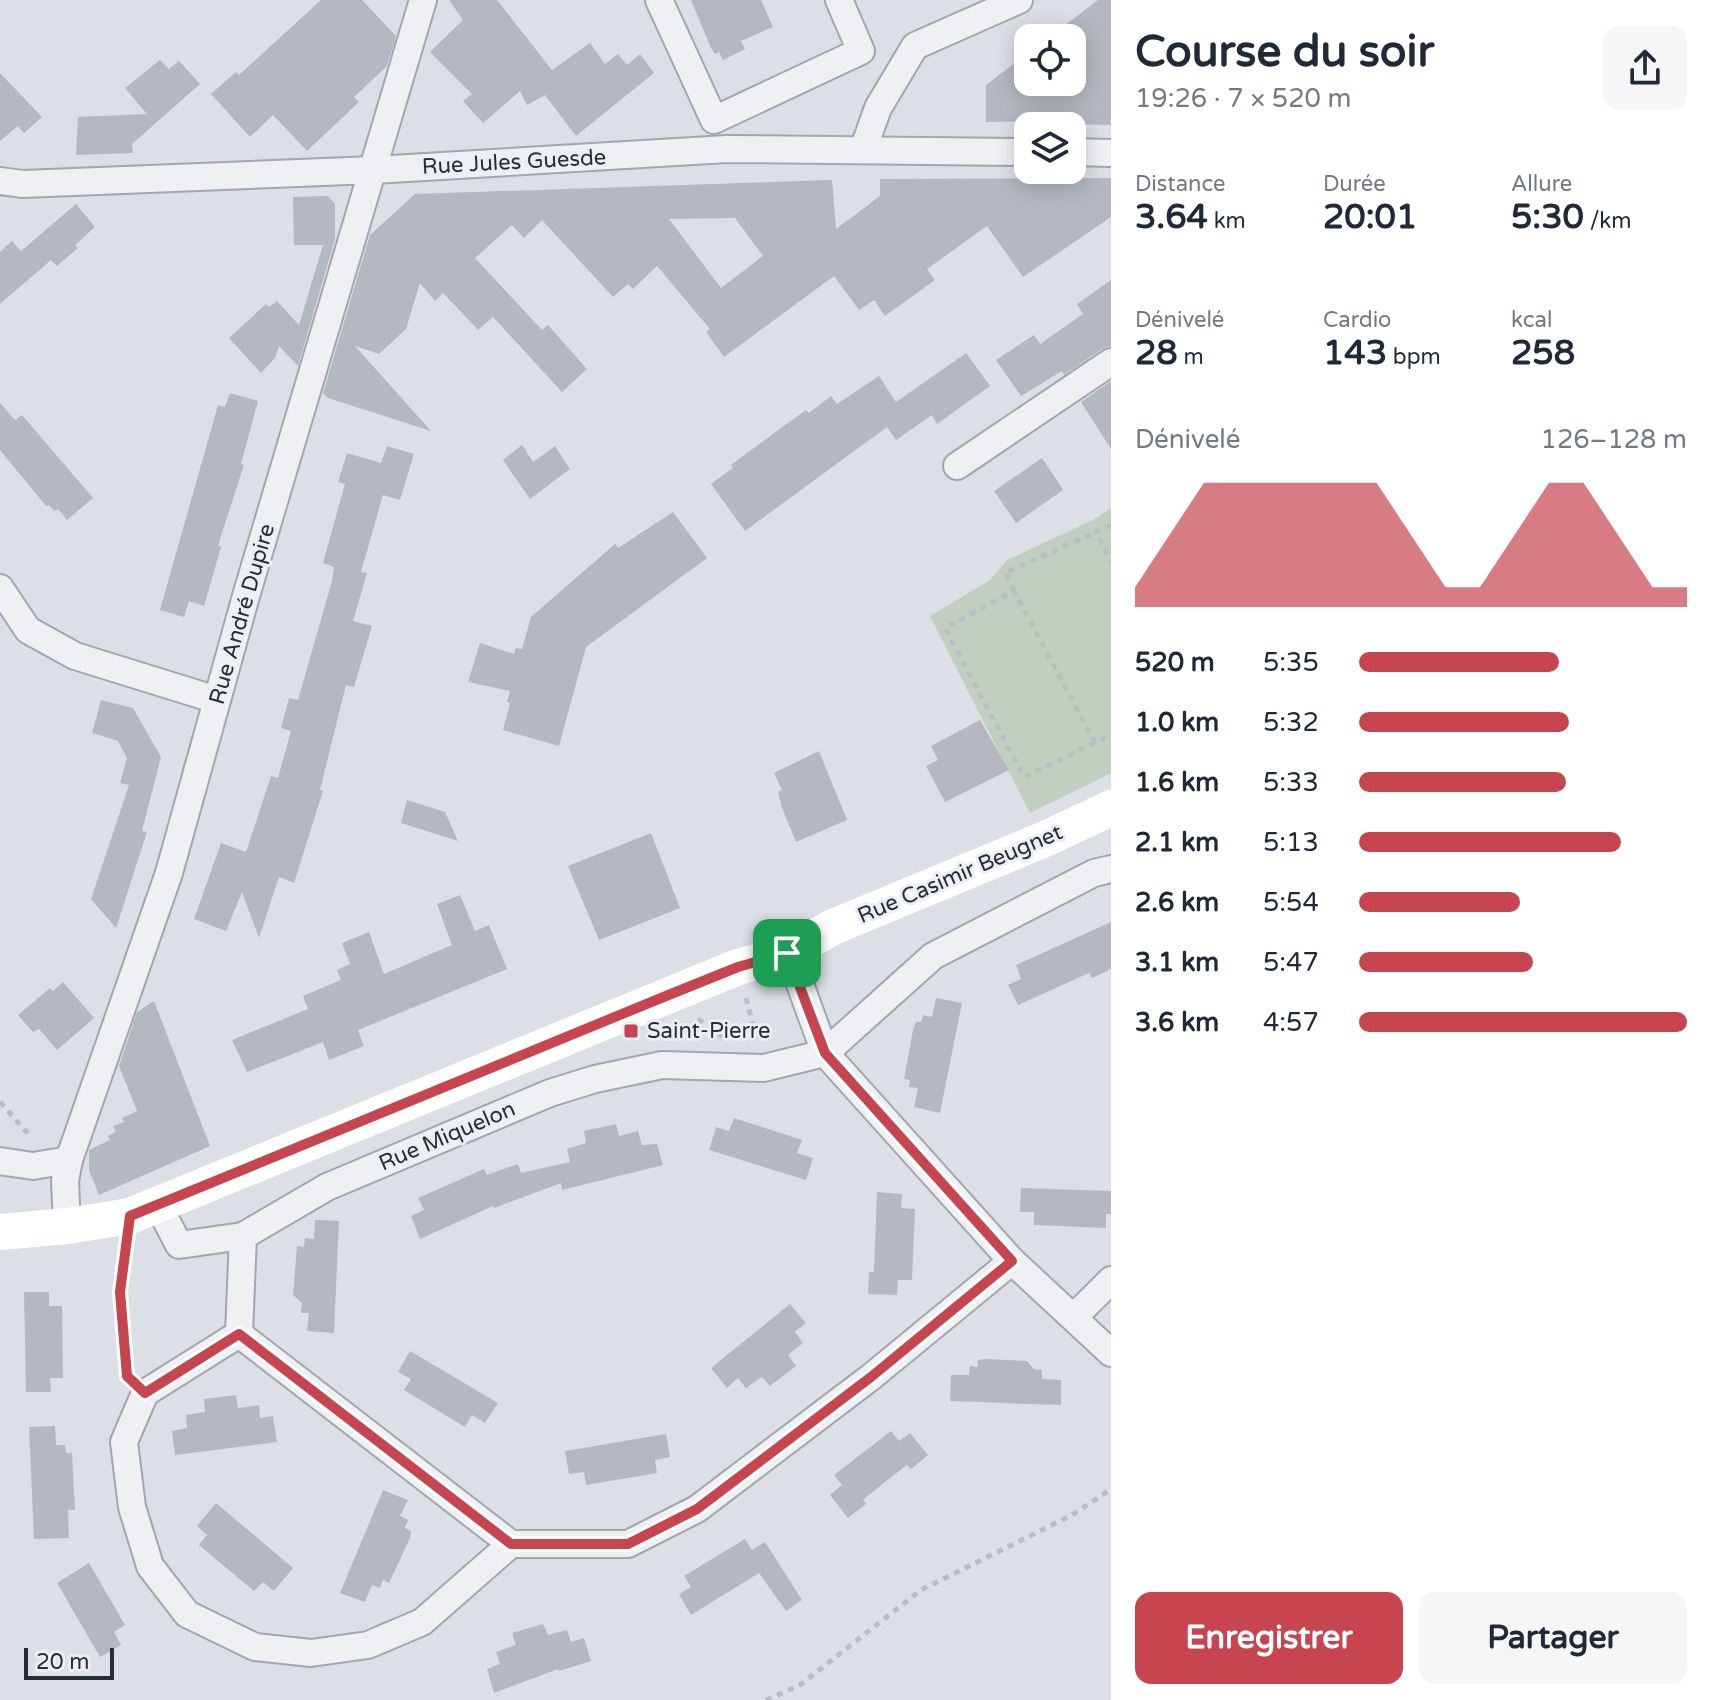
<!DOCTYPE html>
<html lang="fr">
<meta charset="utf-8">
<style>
body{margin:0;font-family:"Varela Round",sans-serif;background:#f6f6f7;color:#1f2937;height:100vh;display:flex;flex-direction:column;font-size:30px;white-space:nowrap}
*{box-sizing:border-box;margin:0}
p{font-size:26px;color:#747a83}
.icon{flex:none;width:44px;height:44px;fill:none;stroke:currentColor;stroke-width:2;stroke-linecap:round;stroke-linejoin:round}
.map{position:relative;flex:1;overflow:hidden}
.drawer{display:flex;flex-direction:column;background:#fff;width:600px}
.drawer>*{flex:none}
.controls{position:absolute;left:1014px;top:24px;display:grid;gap:16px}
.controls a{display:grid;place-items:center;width:72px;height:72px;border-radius:16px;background:#fff;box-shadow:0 4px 20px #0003;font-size:40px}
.scale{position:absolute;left:24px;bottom:20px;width:90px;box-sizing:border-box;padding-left:8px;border:4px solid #272c3b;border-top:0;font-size:22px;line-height:28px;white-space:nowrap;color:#272c3b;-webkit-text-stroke:6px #ebeef3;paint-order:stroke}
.pin{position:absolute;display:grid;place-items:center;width:68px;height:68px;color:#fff;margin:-34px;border-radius:16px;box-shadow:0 4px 12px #0006}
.round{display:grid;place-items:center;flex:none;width:84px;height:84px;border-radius:16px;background:#f6f6f7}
.overview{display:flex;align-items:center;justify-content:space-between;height:136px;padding:0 24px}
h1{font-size:44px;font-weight:700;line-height:60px}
.figures{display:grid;grid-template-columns:repeat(3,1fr);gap:12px;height:136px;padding:8px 24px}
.figures div{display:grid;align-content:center}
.figures b{font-size:34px;font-weight:700}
.figures small{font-size:22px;font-weight:400}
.figures p{font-size:22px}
.chart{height:224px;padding:16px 24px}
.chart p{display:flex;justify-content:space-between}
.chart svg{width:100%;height:144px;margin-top:8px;fill:#c6454e;opacity:.7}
.primary-button{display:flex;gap:16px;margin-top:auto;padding:16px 24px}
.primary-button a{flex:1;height:92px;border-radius:16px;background:#c6454e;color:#fff;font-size:32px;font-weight:700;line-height:92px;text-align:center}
.primary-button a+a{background:#f6f6f7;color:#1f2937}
ul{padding:0 24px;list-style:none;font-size:26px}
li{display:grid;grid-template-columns:128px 96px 1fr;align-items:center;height:60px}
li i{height:20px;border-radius:10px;background:#c6454e}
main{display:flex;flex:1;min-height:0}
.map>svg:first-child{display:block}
.green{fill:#c1cfbe}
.building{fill:#b4b8c2;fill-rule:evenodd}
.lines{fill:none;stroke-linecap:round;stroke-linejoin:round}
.minor-casing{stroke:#a2a6af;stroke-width:30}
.path{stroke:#bbbdc4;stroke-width:5;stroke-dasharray:6 6;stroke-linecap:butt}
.minor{stroke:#eff0f4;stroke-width:26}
.secondary{stroke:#fff;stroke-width:36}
.route-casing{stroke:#fff;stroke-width:16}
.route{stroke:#c6454e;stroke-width:10}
.poi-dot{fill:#c6454e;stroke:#ebeef3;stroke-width:3}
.labels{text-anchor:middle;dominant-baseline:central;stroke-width:6;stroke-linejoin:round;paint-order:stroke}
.street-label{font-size:22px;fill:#272c3b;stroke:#ebeef3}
.poi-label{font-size:22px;fill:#272c3b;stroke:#ebeef3;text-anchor:start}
</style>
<main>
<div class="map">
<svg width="1111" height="1700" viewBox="0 0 1111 1700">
<rect width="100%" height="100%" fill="#dcdfe6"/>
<path class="green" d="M1111,508v265l-81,40 -100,-197 60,-36 17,-20 86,-40z"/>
<g class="building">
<path d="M321,0h41l34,36 -9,30 -33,31 5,5 -52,49 -34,-36 -23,22 -39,-43 25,-22 3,3z"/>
<path d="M449,0h48l55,70 38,-27 15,21 13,-10 9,11 13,-11 14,19 -78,63 -31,-41 -18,10 -7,-14 -37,32 -20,-22 9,-7 -42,-42 33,-32z"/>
<path d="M691,0h70l12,27 -32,14 4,8 -22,11 -4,-8 -4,2 -4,-6z"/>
<path d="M1098,0h13v125l-54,-1v-3l-71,1v-37l42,-32v29h44v-44h-24z"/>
<path d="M160,60l9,9 10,-8 21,23 -68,60 1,9 -57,2 2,-38 69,-3 -22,-26z"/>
<path d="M0,73l42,44 -18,16 -6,-7 -18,15z"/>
<path d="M1111,178v39l-88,60 -36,-51 -60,43 8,11 -50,36 -11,-16 -15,10 -25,-34 -110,81 -18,-25 4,-3 -53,-63 -24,23 -5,-5 -15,13 -71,-77 -18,18 -12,-13 -37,33 67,72 6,-5 39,44 -25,23 -69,-75 -15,13 -35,-37 -8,8 -15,-18 -14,46 -27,25 -24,-8 76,85 -103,-33 -5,-5 47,-158 45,-41 417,-14 4,49 44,-33v-17zM735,218l28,38 -42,32 -52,-69z"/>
<path d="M328,196l7,8v35l-37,127 -19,-20 -4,12 -14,15 -32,-35 37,-34 3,3 8,-6 22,24 24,-80h-29l-1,-48z"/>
<path d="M76,204l19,23 -20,18 3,3 -21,18 -6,-6 -51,44v-52l12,-11 9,10z"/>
<path d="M1111,280v66l-9,3 -38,26 -2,-4 -41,25 -25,-36 38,-25 6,9 43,-30 -6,-10z"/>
<path d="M966,353l24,33 -53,38 -5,-9 -36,25 -9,-13 -142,104 -34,-47 22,-16 -2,-3 31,-23 44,-32 3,3 22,-17 6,8 42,-28 17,26z"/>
<path d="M1111,381v68l-30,-47z"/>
<path d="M230,393l28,8 -17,63 3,1 -26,80 3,2 -17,59 -15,-5 -5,16 -24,-7 58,-205 7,2z"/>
<path d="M0,403l15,17 7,-5 71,83 -26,22 -9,-11 -4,2 -5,-6 -3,1 -46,-56z"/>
<path d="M522,445l11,17 22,-16 15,23 -40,30 -27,-39z"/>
<path d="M387,446l27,8 -14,46 -17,-5 -22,77 6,1 -14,48 19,5 -18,61 -8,-2 -26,105 3,1 -29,92 -15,-6 -20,61 -17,-46 -16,39 -32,-12 27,-76 25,9 25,-76 7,2 13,-47 -10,-3 8,-30 9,2 34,-119 2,-14 -11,-4 22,-79 -7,-2 9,-29 34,10z"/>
<path d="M1042,458l21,32 -47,33 -22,-32z"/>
<path d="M673,512l34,46 -121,89 -27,99 -56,-16 7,-27 -3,-1 3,-11 -42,-9 12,-39 34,11 2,-6 6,1 9,-32 84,-73 3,4z"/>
<path d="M101,700l32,8 28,49 -19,74 5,1 -31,96 -25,-29 38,-114 -9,-2 7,-25 -9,-17 -26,-8z"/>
<path d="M980,720l29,50 -64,32 -19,-36 12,-6 -7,-14z"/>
<path d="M819,751l28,69 -51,22 -14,-34 -4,-16 4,-2 -8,-17z"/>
<path d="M407,800l38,12 13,29 -57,-18z"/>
<path d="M651,833l29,75 -81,32 -31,-74z"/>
<path d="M460,895l15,36 14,-6 18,44 -149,61 6,16 -35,14 -6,-18 -76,30 -15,-32 76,-31 -5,-13 38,-16 -4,-10 13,-6 -8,-21 27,-11 15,42 68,-29 -15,-41z"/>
<path d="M1111,922v47l-19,9 -3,-5 -71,32 -10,-20 13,-6 -5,-14z"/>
<path d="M63,982l31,36 -37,32 -18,-21 -6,3 -15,-17 32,-27 3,3z"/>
<path d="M936,998l26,5 -22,110 -26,-6 4,-19 -9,-1 1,-7 -6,-1 9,-49 3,-8h5l2,-7 9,2z"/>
<path d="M154,1001l56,145 -111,49 -10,-25v-20l21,-10 -2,-4 8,-4 -3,-6 11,-4 -2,-4 15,-7 -18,-45 18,-54z"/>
<path d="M734,1118l68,22 -5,13 16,5 -7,22 -97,-30 7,-23 13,4z"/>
<path d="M616,1124l3,12 19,-5 4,14 15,-1 6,21 -101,25 -1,-7 -67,25 -1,-2 -73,33 -9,-23 13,-6 -6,-12 66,-29 3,6 31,-11 3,9 49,-11 -3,-13 19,-6 -2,-12z"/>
<path d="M1021,1188l90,3v23h-5v14l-72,-3v-13h-14z"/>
<path d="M877,1192l25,2 -1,14 14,1 -3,71h-14l-1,15 -29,-1 1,-22h5z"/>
<path d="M315,1220l24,1 -5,112 -27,-2 2,-18h-8l1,-10 -9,-8 4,-49 7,1 1,-9 9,1z"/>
<path d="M24,1292h25v14h13l1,72h-13l1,14h-25z"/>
<path d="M790,1304l16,19 -11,9 8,11 -15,12 8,11 -26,20 -8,-9 -16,11 -8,-10 -11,10 -16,-20z"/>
<path d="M410,1351l88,52 -13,20 -13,-8 -7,12 -61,-37 7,-11 -13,-7z"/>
<path d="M986,1359l41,2 7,8 8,1v9l19,1v25l-111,-4 1,-26h18l1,-9 8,1v-7z"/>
<path d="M236,1395l2,13 21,-3 1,13 13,-2 4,26 -102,13 -3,-24 15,-3 -1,-13 19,-3 -1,-13z"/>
<path d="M55,1426l1,19h9l1,8h6l3,57h-7l1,28 -35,1 -5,-112z"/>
<path d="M891,1431l8,10 11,-8 18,22 -17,14 -4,-4 -22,17 -22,18 3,4 -18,14 -18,-23 12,-10 -8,-10z"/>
<path d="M666,1434l4,23 -15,3 2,13 -71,12 -2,-13 -15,2 -4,-23z"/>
<path d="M383,1490l25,10 -8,16 8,4 -3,8 6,3 -1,7 -21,45 -6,-3 -3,8 -8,-3 -7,17 -25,-9z"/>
<path d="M216,1503l77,65 -19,23 -11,-9 -9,9 -55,-46 8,-10 -10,-9z"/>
<path d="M745,1539l7,11 13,-8 37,58 -16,11 -27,-38 -68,42 -12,-21 12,-7 -7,-11z"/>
<path d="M89,1563l36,62 -11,7 7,13 -21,12 -43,-74z"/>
<path d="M543,1624l5,11 19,-5 4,12 13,-4 7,23 -32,10 -1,-2 -64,24 -7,-24 13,-5 -4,-12 20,-7 -4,-12z"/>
</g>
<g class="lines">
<defs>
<g id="minor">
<path d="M659,0l55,120 147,-69 -22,-51"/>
<path d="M863,150l15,-42 37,-62 104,-46"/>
<path d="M1072,152l39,1"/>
<path d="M0,181l23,3 351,-14 353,-21 301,3"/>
<path d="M957,466l154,-104"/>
<path d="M0,588l28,42 47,26 142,44"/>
<path d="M787,953l9,20 29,80 187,208 99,92"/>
<path d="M0,1161l33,5 36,-6"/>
<path d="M158,1205l21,40 64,-9"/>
<path d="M67,1226l-2,-45 4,-21 100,-287 77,-277 177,-596"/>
<path d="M1074,1317l37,-37"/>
<path d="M239,1334l-94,59 -21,49 8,65 18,59 37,48 68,33 56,6 57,-8 54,-23 89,-78h117l69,-35 174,-132 141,-116"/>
<path d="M511,1544l-272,-210 4,-98 84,-49 223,-94 45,-14 67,-14 102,3 61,-15 108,-97 161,-83 17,-4"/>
</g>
</defs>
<use href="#minor" class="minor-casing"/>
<g class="path">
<path d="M1111,525l-15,7 15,30"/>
<path d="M1014,591l-9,-18 91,-41"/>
<path d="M1095,743l-81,-152 -69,37 79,149 87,-42"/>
<path d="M746,998l12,45"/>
<path d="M698,1019l28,20"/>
<path d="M0,1102l31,35"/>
<path d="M126,1249l-6,43 7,82"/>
<path d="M766,1700l34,-15 121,-95 151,-75 39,-26"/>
</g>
<use href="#minor" class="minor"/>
<path class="secondary" d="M0,1232l67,-6 63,-10 608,-249 49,-14 46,-26 212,-88 66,-31"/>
</g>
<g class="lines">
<defs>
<path id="route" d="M787,953l38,100 187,208 -141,116 -174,132 -69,35h-117l-272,-210 -94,59 -18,-17 -7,-84 10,-76 536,-220 72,-29z"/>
</defs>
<use href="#route" class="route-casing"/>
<use href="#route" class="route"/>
</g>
<rect class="poi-dot" x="623" y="1023" width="16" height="16" rx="4"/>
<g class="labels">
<g class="street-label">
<text transform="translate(514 162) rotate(-3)">Rue Jules Guesde</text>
<text transform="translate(242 614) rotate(-74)">Rue André Dupire</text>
<text transform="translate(960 874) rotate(-23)">Rue Casimir Beugnet</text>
<text transform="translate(447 1136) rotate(-23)">Rue Miquelon</text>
</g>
<g class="poi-label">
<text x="647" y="1031">Saint-Pierre</text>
</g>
</g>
</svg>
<div class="controls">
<a><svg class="icon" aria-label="locate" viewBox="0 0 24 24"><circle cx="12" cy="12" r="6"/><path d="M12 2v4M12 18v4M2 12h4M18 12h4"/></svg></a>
<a><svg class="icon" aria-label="layers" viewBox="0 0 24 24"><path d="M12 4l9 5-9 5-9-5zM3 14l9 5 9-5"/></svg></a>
</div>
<div class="scale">20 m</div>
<div class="pin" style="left:787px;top:953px;background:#1e9e55"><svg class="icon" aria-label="arrive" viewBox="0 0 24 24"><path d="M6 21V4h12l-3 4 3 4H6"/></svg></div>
</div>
<section class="drawer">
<div class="overview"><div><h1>Course du soir</h1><p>19:26 · 7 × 520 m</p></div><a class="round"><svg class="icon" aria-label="share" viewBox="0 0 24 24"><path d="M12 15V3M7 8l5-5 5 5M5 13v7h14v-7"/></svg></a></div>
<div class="figures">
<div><p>Distance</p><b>3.64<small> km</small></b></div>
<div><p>Durée</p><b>20:01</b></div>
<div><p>Allure</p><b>5:30<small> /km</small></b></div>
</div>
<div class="figures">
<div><p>Dénivelé</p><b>28<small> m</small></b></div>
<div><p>Cardio</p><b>143<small> bpm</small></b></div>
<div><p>kcal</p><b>258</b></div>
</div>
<div class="chart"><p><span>Dénivelé</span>126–128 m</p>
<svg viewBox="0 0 160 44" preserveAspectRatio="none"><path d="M0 44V38L10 22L20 6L30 6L40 6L50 6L60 6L70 6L80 22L90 38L100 38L110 22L120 6L130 6L140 22L150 38L160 38V44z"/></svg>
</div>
<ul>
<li><b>520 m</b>5:35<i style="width:61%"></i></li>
<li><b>1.0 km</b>5:32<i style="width:64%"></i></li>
<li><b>1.6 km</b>5:33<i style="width:63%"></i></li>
<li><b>2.1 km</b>5:13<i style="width:80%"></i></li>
<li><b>2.6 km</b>5:54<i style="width:49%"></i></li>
<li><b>3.1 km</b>5:47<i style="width:53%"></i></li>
<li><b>3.6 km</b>4:57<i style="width:100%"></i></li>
</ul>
<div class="primary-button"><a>Enregistrer</a><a>Partager</a></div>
</section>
</main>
